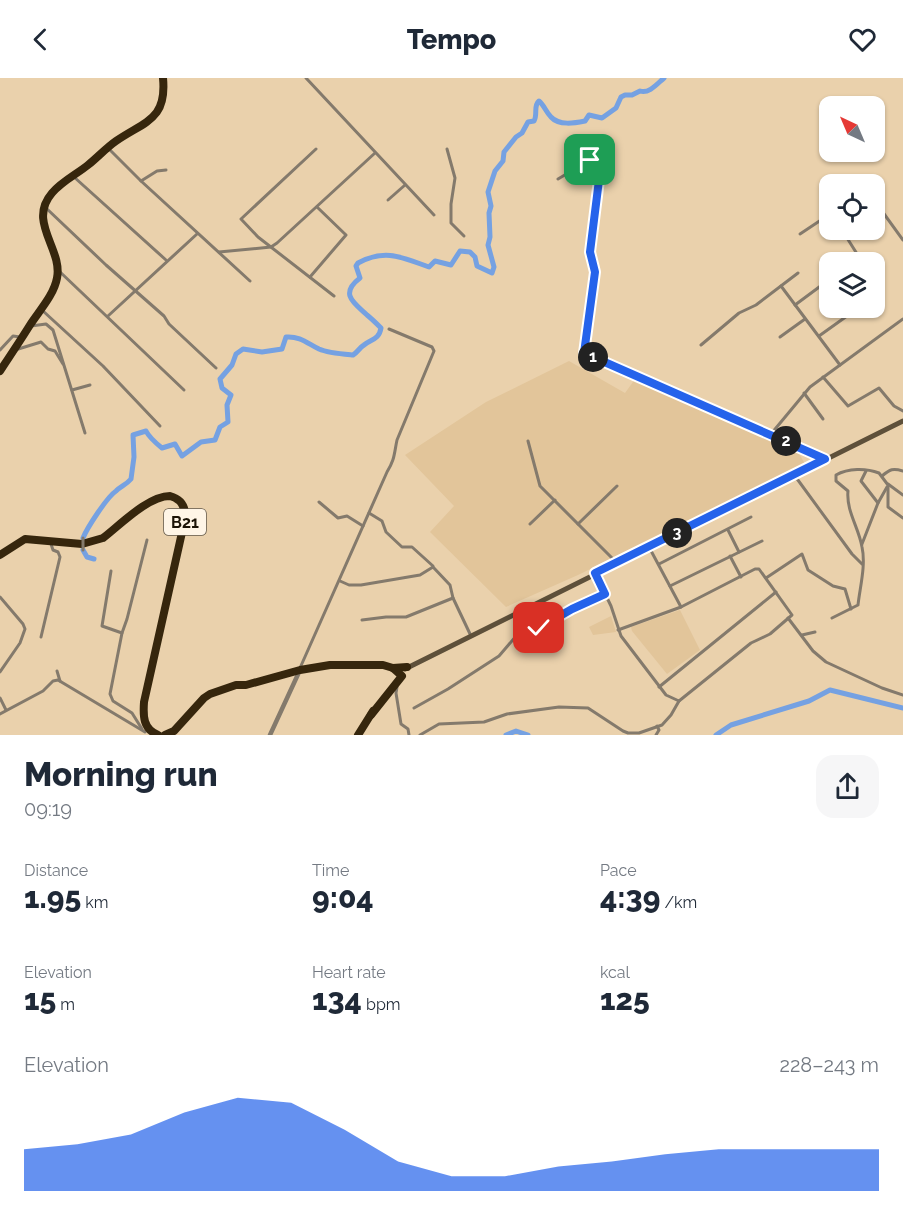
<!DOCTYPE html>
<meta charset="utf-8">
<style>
body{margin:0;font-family:Raleway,sans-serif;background:#f6f6f7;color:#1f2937;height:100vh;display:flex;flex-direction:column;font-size:22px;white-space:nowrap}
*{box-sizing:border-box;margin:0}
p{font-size:20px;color:#747a83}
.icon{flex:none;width:33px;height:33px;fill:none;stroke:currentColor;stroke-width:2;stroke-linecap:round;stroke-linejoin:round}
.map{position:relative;height:657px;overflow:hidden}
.drawer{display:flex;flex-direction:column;background:#fff;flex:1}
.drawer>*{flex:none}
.needle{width:39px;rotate:316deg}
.controls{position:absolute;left:819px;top:18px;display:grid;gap:12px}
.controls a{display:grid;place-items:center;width:66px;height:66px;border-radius:12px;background:#fff;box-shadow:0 2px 4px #0004;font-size:30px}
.pin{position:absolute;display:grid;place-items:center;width:51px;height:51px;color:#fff;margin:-26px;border-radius:12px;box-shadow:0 3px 9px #0006}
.km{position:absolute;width:30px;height:30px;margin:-15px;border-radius:50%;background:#222;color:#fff;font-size:16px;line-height:30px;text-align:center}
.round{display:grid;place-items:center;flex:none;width:63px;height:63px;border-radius:18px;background:#f6f6f7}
.head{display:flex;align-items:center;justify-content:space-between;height:102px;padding:0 24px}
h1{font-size:33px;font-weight:800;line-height:45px}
.stats{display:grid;grid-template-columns:repeat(3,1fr);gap:9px;height:102px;padding:6px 24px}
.stats div{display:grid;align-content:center}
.stats b{font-size:30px;font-weight:800}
.stats small{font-size:16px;font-weight:400}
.stats p{font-size:16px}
.chart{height:168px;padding:12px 24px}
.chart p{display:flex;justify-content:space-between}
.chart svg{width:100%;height:108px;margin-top:6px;fill:#2563eb;opacity:.7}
header{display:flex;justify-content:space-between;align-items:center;height:78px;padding:0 24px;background:#fff;font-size:27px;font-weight:800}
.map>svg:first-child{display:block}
.built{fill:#e2c59a}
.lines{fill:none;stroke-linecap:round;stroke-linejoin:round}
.river{stroke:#75a1e2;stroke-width:5}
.minor{stroke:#847a6c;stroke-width:3}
.tertiary{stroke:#847a6c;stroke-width:4.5}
.secondary{stroke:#5e503a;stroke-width:5}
.trunk{stroke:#36260d;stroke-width:8}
.minor-bridge{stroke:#847a6c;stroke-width:3}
.route-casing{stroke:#fff;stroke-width:12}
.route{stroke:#2563eb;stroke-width:8}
.labels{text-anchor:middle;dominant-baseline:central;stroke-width:5;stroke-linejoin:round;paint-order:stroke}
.shield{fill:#fff5e6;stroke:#605749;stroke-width:1.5}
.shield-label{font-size:16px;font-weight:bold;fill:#1c1306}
</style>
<header><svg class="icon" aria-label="back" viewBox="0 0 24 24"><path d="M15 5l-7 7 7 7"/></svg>Tempo<svg class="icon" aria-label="heart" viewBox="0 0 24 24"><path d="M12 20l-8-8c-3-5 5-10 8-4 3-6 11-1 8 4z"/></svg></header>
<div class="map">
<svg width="903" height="657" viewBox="0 0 903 657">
<rect width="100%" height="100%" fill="#ead1ac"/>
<g class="built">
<path d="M569,283l56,32 13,-18 159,75 8,14 -227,111 -72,32 -76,-75 24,-26 -49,-51 81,-53z"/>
<path d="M680,532l20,40 -33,24 -35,-43 -1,-4z"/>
<path d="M611,538l5,16 -23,3 -4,-8z"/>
</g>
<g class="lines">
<g class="river">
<path d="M83,460c4,-10 24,-41 33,-47 5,-5 10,-6 15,-12l3,-22 -1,-22 13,-4c3,6 11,13 16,17l13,-4 7,12 19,-14 14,-2 5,-13 8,-5 -1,-17 4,-10 -9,-7 -2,-9 12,-14 4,-11 7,-5 19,3 20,-3 4,-12c14,-1 21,6 33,12 9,4 23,5 34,6 5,-3 6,-7 11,-10 7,-6 15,-5 17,-17 -4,-4 -9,-9 -14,-13 -13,-12 -28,-21 -7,-37l-4,-12 2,-3c28,-15 45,-5 71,4l6,-6 16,4 9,-14 10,1 5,5 2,9 15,7 2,-6 -6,-22 2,-8 -1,-24 2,-7 -3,-14 7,-21 8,-10 1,-9 12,-15 6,-4 6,-11 6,-1c4,-7 -1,-15 5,-20 5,4 7,11 12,16 8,9 24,6 34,4l4,-6 13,3 14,-10 5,-11 4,-2h7l8,-4c9,3 17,-7 24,-13"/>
<path d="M83,472l4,7 7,2"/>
<path d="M506,657l10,-4 12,4"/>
<path d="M716,657l15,-10 78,-24 21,-11 73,18"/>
</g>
<g class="minor">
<path d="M306,0l128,137"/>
<path d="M109,71l32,32 109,100"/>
<path d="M316,71l-75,70 17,18 76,59"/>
<path d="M447,71l8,29 -4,26v19l13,13"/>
<path d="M74,99l92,83"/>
<path d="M558,101l32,-19 3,1 7,11 -10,80 5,20 -11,82 241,105"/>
<path d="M141,103l16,-10 9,-1"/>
<path d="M388,122l17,-15"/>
<path d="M874,122l29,40"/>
<path d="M46,130l60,57 58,51 5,8 47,44"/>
<path d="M842,152l17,27 -8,5"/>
<path d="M800,156l30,-20"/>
<path d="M219,174l52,-5 6,-4 98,-90"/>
<path d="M59,193l125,119"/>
<path d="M310,199l36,-42 -29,-28"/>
<path d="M781,208l59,79"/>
<path d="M795,227l35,-26"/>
<path d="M43,233l60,55 57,60"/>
<path d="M108,238l89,-82"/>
<path d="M31,248l15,-2 7,6 32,103"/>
<path d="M819,258l35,-25"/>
<path d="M780,259l25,-18"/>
<path d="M701,267l38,-32 17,-8 42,-32"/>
<path d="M0,272l13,-14 7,1"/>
<path d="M15,272l26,-8 7,7 7,2 8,13"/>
<path d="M823,299l25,29 31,-18 15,18 9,5"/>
<path d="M72,312l18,-5"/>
<path d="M804,315l19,26"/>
<path d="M771,356l39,-47 93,-68"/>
<path d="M528,363l12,45 77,77"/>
<path d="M866,393l-5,10 17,22"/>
<path d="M795,398l57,78 10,10"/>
<path d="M882,398c8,-7 11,-8 21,-5"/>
<path d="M888,406l15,11"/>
<path d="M319,424l19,16 9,-2 16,10"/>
<path d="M369,435l13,8 4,11 16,15h10l21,19"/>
<path d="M530,446l25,-24"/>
<path d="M578,446l39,-38"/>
<path d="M728,452l11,22"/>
<path d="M862,466l16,-41 9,-16"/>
<path d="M730,478l11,21"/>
<path d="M659,486l92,-47"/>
<path d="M111,493l-9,55 20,7"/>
<path d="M596,497l15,31 10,30 45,59 13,6 72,-58 19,-9 22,-19 -33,-46h-4l-74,38 -32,-60"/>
<path d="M766,500l36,-24 6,16 25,16 12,3 6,20"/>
<path d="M340,503l9,4h12l59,-10 13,-8 17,18 3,13 18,38"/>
<path d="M670,508l92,-45"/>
<path d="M0,519l23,27 2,5 -5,14 -20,29"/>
<path d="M788,540l25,33 13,11 56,26 21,7"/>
<path d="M832,540l26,-13c2,-18 8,-40 4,-58 -3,-19 -16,-36 -14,-56l-12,-10v-6c12,-7 30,-7 43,-2l9,12v22l15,11"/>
<path d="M362,542l24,-3h20l47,-19"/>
<path d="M523,550l7,2 9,-2 33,-19 33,-15"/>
<path d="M618,552l63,-23"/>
<path d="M802,557l13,-3"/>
<path d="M41,559l19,-80 -2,-5 -5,-2 -2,-6"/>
<path d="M300,590l87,-196c8,-13 7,-18 10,-32l37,-89 -2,-4 -43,-18"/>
<path d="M57,593l3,10"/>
<path d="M397,609l-1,6 5,31 7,5 1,6"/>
<path d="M659,609l117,-95"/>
<path d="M0,620l6,12"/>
<path d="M414,630l34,-19 51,-33 24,-28 1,-6 -6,-10"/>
<path d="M0,636l43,-23 10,-10 5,-1 87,52"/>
<path d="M142,651l-10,-16 -19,-12 -3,-7 12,-61 5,-14 20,-79"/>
<path d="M420,657l19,-11 45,-2 23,-8 52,-7 29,1 35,23 5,2h11l23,-8 9,-10 8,-14"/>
<path d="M656,657l3,-5 -2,-4"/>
</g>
<path class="tertiary" d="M270,657l30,-65"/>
<path class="secondary" d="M405,591l498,-248"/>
<g class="trunk">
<path d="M0,293c10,-15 20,-30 30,-46 9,-14 24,-30 27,-47 6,-29 -30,-56 -5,-85 10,-12 25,-19 36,-28 10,-8 18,-17 28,-24 29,-20 51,-21 47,-63"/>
<path d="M0,477l25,-16 57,5 21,-6c17,-13 45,-42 67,-42 11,3 16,11 15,23l-41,183c-1,14 -1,27 14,33"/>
<path d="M393,590l14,-1"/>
<path d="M165,657l9,-4 30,-33 6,-4 26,-9h10l54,-15 30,-5h53l10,3 9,8 -31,39"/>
<path d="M358,657l15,-24"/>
</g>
<path class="minor-bridge" d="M83,472v-12"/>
</g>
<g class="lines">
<defs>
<path id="route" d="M539,550l33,-19 33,-15 -10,-21 230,-114 -241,-106 11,-81 -5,-20 10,-80 -7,-11 -3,-1"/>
</defs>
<use href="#route" class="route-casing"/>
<use href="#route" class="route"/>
</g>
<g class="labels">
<rect class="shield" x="164" y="431" width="42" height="26" rx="4.5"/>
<g class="shield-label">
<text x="185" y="444">B21</text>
</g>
</g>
</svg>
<div class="controls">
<a><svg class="needle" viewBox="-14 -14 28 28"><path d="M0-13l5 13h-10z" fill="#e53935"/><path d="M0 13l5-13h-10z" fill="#747a83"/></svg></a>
<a><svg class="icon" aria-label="locate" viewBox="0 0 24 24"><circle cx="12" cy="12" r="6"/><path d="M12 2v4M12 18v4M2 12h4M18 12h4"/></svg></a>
<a><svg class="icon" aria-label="layers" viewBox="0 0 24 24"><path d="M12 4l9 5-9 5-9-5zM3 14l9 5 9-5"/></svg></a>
</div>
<div class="pin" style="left:590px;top:82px;background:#1e9e55"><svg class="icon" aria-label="arrive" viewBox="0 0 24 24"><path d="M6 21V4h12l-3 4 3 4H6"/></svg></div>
<div class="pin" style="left:539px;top:550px;background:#d93025"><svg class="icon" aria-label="check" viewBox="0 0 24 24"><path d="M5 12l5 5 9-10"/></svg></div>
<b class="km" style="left:593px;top:279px">1</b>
<b class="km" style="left:786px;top:363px">2</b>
<b class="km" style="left:677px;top:455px">3</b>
</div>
<section class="drawer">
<div class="head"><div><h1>Morning run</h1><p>09:19</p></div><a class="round"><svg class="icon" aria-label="share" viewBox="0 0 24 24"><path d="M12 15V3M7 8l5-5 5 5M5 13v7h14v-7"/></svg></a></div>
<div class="stats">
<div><p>Distance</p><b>1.95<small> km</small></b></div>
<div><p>Time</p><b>9:04</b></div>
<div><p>Pace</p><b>4:39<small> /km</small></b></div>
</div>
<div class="stats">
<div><p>Elevation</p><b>15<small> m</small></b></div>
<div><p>Heart rate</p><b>134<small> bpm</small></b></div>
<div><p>kcal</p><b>125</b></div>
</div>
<div class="chart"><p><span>Elevation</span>228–243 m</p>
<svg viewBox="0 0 160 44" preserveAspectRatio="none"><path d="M0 44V27L10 25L20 21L30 12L40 6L50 8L60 19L70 32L80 38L90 38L100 34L110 32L120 29L130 27L140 27L150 27L160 27V44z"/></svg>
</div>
</section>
